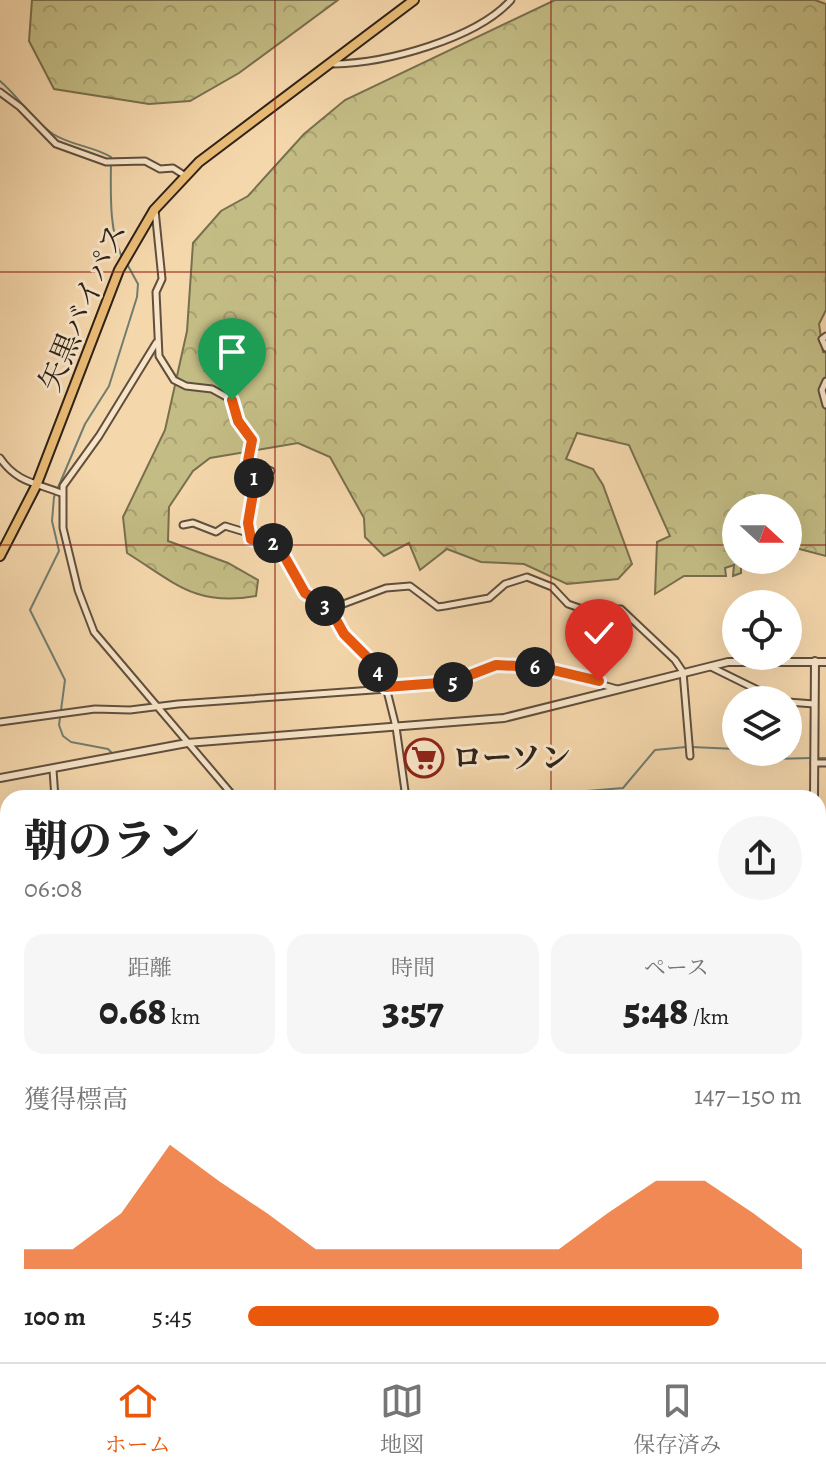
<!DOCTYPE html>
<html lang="ja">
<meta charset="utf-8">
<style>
body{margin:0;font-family:Alegreya,"Noto Serif JP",serif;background:#f6f6f6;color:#222;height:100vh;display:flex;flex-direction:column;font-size:30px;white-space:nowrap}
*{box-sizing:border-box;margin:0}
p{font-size:26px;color:#767676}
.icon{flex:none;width:44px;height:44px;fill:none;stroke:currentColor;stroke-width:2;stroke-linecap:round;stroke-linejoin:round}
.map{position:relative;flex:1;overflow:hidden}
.side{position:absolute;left:0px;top:790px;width:826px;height:572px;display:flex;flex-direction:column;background:#fff;border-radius:24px 24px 0 0;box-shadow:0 8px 32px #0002}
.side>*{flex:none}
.needle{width:52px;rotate:111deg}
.fabs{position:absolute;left:722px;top:494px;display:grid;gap:16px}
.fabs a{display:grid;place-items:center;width:80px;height:80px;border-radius:50%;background:#fff;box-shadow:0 8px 32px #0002;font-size:40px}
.pin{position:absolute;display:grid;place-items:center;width:68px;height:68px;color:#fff;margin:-82px -34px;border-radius:50% 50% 50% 0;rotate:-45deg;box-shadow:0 0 8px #0007}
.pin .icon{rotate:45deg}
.km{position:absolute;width:40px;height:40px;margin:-20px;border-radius:50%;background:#222;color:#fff;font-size:22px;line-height:40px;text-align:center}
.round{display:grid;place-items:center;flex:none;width:84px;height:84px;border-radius:42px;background:#f6f6f6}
.head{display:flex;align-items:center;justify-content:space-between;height:136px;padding:0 24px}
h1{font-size:44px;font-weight:800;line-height:60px}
.figures{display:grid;grid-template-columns:repeat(3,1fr);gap:12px;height:136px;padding:8px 24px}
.figures div{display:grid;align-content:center;border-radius:20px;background:#f6f6f6;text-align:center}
.figures b{font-size:40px;font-weight:800}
.figures small{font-size:22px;font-weight:400}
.figures p{font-size:22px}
.chart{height:224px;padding:16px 24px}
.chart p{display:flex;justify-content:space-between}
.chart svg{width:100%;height:144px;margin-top:8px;fill:#ea580c;opacity:.7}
ul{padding:0 24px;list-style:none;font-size:26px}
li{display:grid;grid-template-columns:128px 96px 1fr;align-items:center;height:60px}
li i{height:20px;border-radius:10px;background:#ea580c}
.dock{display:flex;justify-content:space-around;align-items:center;height:112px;border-top:2px solid #e0e0e0;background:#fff;font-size:22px;color:#767676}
.dock a{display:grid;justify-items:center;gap:4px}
.dock .selected{color:#ea580c}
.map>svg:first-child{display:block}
.grass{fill:url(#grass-dots);stroke:#786f4e;stroke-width:2}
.forest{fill:url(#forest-crowns);stroke:#786f4e;stroke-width:2}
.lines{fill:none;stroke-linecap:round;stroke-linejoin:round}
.stream{stroke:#707d70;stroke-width:2}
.river{stroke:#9cbaaa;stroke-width:10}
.minor-casing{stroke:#604f3d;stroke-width:9}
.tertiary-casing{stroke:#604f3d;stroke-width:10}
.trunk-casing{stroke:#2e2218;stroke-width:12}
.minor{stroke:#f8e5c9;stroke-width:5}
.tertiary{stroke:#f8e5c9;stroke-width:6}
.trunk{stroke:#eabc76;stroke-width:8}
.route-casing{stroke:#fff;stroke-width:16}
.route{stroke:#ea580c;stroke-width:10}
.grid{fill:none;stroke:#8f2418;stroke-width:2;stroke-opacity:0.55}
.labels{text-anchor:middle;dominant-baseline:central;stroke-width:6;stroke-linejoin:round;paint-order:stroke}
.street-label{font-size:30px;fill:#2e2218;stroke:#f8e5c9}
.poi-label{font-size:30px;font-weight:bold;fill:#2e2218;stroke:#f8e5c9;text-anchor:start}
</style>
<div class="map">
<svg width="826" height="1362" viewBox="0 0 826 1362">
<defs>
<pattern id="grass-dots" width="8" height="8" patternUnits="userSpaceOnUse" patternTransform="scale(2)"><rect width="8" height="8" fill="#c3bc84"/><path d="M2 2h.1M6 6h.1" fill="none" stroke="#a8a171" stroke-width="1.8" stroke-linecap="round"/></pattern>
<pattern id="forest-crowns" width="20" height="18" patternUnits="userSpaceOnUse" patternTransform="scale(2)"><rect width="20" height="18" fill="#c3bc84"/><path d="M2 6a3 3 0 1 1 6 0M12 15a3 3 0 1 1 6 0" fill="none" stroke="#a8a171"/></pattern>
</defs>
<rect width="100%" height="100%" fill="#f5d7ac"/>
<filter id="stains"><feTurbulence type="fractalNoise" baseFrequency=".0025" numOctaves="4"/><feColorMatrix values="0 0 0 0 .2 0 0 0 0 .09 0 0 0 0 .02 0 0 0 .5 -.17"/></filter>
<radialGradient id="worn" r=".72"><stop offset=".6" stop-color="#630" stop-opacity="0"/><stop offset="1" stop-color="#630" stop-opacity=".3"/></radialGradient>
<path class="grass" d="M826,1042v320h-128l3,-8h117v-310z"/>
<g class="forest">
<path d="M32,0h306l-99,73 -49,28 -41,3 -95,-15 -25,-48z"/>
<path d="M555,0h260l11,4v306l-7,14 4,28h3v204l-38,-10v-38h-52v52h5v13l-8,3 1,-11 -9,3 1,8h-42l-29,18 2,-52 13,-6 -41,-91 -52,-12 -11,26 27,10 10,16 29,79 -14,15 -51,5 -43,-20 -43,-2 -34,-13 -27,21 -11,-27 -25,13 -19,-19 -1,-19 -34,-61 -32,-14 -88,15 -17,13 -24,36 -1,34 60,22 30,17 -2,16c-60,11 -81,-13 -129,-43l-4,-36 42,-87 22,-99 6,-88 28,-32 27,-15 56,-62 41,-34z"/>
<path d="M818,1278l8,2v50l-8,-1z"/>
<path d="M0,1290h8v61l-8,-5z"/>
<path d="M11,1354h73l6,8h-76z"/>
<path d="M305,1354h78l5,7 -88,1z"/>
<path d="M488,1354h165v8h-160z"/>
</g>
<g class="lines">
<g class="stream">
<path d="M0,81c19,16 32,39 53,53 19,12 40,12 58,23 0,32 -3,74 12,102"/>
<path d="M692,747l44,2"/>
<path d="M758,752l15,7 38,-1"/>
<path d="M112,753l-4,-4 -37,-7 -8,-6 -4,-11 6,-45 -35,-70 29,-59 -7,-30 2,-24 31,-73 24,-38 28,-89 1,-13 -11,-20"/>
<path d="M818,758h8"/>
<path d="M551,798l12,-5 60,-5 32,-38 31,-3"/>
<path d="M0,831l8,2"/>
<path d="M0,1235l8,-3"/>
</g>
<g class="river">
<path d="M0,981l8,2"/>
<path d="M818,1031l8,-4"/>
</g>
<defs>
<g id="minor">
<path d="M334,64c52,-1 142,-25 177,-64"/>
<path d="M0,92l20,15 36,37 50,18 39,-1 15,8 13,-1 11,7"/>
<path d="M155,210l7,69 -6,13 3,64 15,24 12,6 26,3 20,11 6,21 14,19 -4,21 23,10"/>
<path d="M826,336l-4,3 4,9"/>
<path d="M156,343l-57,93 -36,50v42l15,62 16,42 141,166"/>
<path d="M826,381l-4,9 4,15"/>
<path d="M0,458c16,24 36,25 61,35"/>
<path d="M248,461l7,21 -7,51"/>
<path d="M183,525l10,-2 23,9 9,-6 23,7 3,6 20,4 12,8 22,42 25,16 14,25 29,29 13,24 10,40 10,71"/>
<path d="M330,609l56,-21 24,-2 28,21 7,-1 44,-8 16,-14 22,-7 25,10 16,17 17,6 36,-1 54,51 8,12 7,84"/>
<path d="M711,667l67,33"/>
<path d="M788,702l26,2"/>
<path d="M0,722l95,-13 35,1 48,-6 237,-17 48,-8 33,-14 44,2 77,22"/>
<path d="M814,763h12"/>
<path d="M53,770l2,28"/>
<path d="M0,866l8,1"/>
<path d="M0,948l8,1"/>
<path d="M818,1003l8,-2"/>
<path d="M0,1122l8,-7"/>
<path d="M0,1129h8"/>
<path d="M393,1354l1,8"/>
<path d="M261,1362l7,-8"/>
<path d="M696,1362l3,-8"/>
</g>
<g id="tertiary">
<path d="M0,778l187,-35 317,-25 224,-56h98"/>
<path d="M814,798l1,-137"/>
<path d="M818,980l8,-2"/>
<path d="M818,1070l8,-1"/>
<path d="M818,1225l8,3"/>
<path d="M0,1267l8,1"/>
</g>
<path id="trunk" d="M0,556l36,-70 83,-216 35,-60 45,-48 215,-162"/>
</defs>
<use href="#minor" class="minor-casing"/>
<use href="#tertiary" class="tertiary-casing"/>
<use href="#trunk" class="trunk-casing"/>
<use href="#minor" class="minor"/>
<use href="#tertiary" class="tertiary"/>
<use href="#trunk" class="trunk"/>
</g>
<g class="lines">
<defs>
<path id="route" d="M232,400l6,21 14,19 -4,21 7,21 -7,41 3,16 27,6 27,48 25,16 14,25 29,29 13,24 66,-5 44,-17 44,2 59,14"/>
</defs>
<use href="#route" class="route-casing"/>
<use href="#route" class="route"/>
</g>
<path class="grid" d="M275,0v798M551,0v798M0,272h826M0,545h736M788,545h38M0,817h8M818,817h8M0,1090h8M818,1090h8M275,1354v8M551,1354v8"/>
<defs>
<symbol id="supermarket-ring" viewBox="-11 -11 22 22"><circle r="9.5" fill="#f8e5c9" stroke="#8f2418" stroke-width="1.5"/><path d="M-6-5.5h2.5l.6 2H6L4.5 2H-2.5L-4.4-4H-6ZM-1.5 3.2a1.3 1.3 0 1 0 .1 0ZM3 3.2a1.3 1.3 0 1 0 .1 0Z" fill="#8f2418"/></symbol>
</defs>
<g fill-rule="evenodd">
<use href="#supermarket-ring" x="402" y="736" width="44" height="44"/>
</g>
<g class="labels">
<g class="street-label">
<text transform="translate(83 307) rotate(-67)">矢黒バイパス</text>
</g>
<g class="poi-label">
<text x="452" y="758">ローソン</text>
</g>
</g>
<rect width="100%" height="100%" filter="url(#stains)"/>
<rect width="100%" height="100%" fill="url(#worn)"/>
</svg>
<div class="fabs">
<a><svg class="needle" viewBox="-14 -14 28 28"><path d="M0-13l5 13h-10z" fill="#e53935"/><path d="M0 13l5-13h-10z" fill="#767676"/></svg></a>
<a><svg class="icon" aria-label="locate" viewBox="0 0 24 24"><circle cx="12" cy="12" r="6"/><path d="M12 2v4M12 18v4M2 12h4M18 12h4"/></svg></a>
<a><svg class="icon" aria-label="layers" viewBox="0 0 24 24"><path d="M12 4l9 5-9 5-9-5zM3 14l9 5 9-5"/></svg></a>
</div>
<div class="pin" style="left:232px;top:400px;background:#1e9e55"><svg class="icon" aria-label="arrive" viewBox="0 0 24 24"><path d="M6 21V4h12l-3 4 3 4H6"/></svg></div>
<div class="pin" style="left:599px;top:681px;background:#d93025"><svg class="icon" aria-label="check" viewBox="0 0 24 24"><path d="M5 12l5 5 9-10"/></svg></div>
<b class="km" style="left:254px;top:478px">1</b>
<b class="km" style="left:273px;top:543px">2</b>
<b class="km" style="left:325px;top:606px">3</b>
<b class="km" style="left:378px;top:672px">4</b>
<b class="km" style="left:453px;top:682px">5</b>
<b class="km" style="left:535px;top:667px">6</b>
<section class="side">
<div class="head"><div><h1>朝のラン</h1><p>06:08</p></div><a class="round"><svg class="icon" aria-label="share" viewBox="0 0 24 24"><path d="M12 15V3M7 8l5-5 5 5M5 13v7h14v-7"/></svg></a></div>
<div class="figures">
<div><p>距離</p><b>0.68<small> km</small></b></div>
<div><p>時間</p><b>3:57</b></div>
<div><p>ペース</p><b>5:48<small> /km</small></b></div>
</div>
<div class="chart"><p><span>獲得標高</span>147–150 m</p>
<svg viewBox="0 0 160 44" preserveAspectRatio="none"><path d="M0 44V38L10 38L20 27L30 6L40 17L50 27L60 38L70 38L80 38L90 38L100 38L110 38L120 27L130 17L140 17L150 27L160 38V44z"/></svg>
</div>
<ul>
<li><b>100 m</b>5:45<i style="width:85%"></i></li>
</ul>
</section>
</div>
<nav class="dock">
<a class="selected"><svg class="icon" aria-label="home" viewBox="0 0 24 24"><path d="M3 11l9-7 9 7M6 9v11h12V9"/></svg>ホーム</a>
<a><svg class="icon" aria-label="map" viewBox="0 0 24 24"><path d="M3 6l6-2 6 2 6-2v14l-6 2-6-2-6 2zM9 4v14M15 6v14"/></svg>地図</a>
<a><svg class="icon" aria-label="saved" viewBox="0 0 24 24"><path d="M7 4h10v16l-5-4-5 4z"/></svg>保存済み</a>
</nav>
